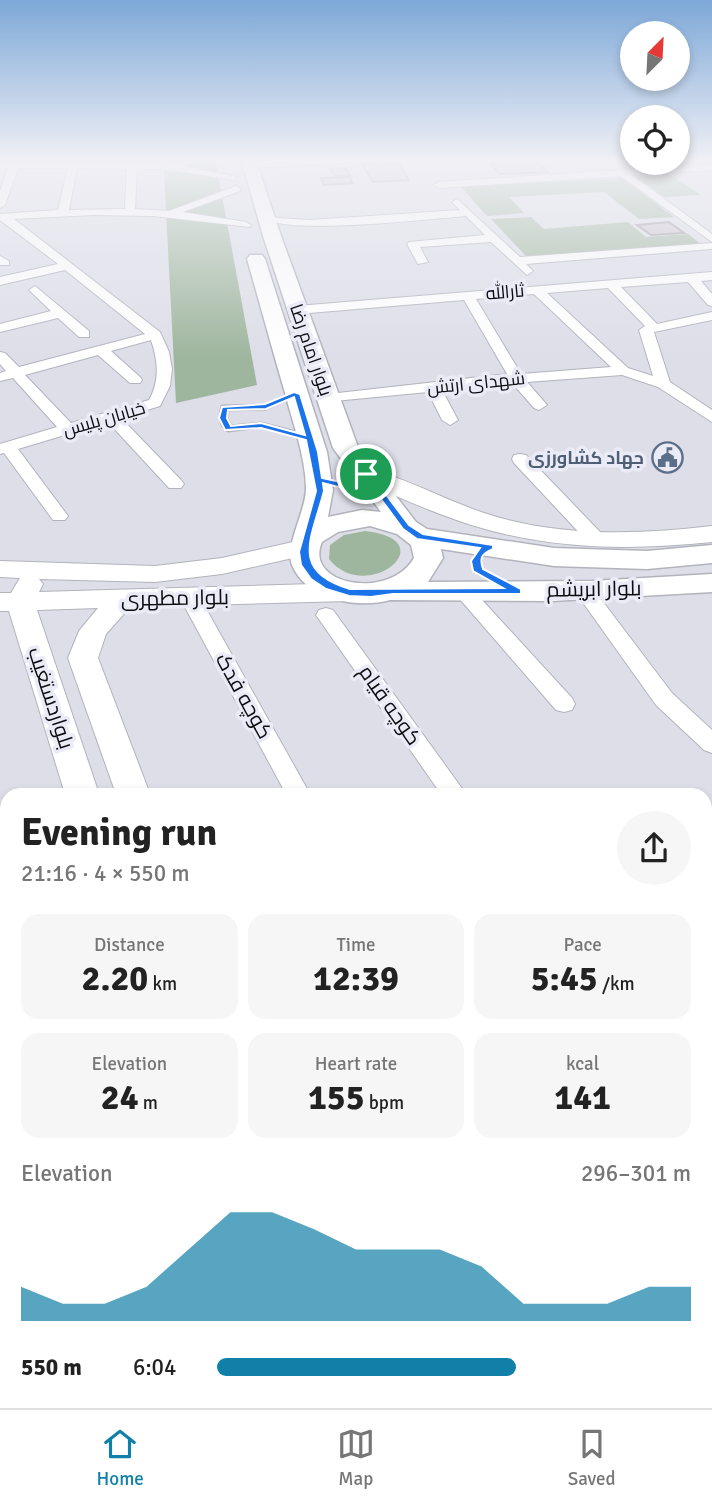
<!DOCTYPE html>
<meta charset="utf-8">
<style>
body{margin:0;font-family:Signika,Cairo,sans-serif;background:#f6f6f6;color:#222;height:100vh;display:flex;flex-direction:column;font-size:26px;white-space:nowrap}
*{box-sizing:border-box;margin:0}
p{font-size:23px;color:#767676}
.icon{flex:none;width:38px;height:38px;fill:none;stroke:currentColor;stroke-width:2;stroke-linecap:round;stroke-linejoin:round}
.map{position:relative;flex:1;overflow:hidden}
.sheet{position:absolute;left:0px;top:788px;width:712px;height:621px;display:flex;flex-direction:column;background:#fff;border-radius:21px 21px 0 0;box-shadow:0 4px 10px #0003}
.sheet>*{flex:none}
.needle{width:46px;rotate:24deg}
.tools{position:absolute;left:620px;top:21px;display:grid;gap:14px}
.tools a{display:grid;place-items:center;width:70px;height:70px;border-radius:50%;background:#fff;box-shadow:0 4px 10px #0003;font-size:35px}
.pin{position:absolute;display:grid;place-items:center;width:60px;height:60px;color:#fff;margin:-30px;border:4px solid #fff;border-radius:50%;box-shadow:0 2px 7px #0007}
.round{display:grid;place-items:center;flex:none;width:74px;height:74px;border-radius:37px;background:#f6f6f6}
.head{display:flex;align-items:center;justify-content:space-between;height:119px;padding:0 21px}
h1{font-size:38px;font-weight:700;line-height:52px}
.stats{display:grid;grid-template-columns:repeat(3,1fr);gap:10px;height:119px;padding:7px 21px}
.stats div{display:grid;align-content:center;border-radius:18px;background:#f6f6f6;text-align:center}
.stats b{font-size:35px;font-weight:700}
.stats small{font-size:19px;font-weight:400}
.stats p{font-size:19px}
.chart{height:196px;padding:14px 21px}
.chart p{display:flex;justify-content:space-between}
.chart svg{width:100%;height:126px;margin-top:7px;fill:#1180a8;opacity:.7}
ul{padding:0 21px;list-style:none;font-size:23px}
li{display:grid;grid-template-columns:112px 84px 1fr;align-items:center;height:52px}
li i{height:18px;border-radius:9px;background:#1180a8}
.dock{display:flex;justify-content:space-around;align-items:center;height:98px;border-top:2px solid #e0e0e0;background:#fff;font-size:19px;color:#767676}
.dock a{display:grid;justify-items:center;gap:4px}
.dock .on{color:#1180a8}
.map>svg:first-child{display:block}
.green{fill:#9fb69e}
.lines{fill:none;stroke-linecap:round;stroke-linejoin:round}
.canal{fill:#7e96c1;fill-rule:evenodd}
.building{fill:#cbc4cc;stroke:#9c959d;stroke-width:2}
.service-casing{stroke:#b2b3bd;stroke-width:3}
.minor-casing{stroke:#b2b3bd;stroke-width:2}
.tertiary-casing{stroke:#b2b3bd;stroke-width:3}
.secondary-casing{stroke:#b2b3bd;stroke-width:2}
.primary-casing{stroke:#b2b3bd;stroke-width:3}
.service{fill:#fff;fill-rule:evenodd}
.minor{fill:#fff;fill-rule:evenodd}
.tertiary{fill:#fff;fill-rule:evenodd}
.secondary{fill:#fff;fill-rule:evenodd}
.primary{fill:#fff;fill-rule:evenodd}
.route{fill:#1a73e8;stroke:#fff;stroke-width:2;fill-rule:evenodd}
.labels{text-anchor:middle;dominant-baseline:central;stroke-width:7;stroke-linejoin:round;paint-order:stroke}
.far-street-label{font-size:18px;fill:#0c0d10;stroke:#eaebf6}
.far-service-label{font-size:18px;font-weight:bold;fill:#4e5e75;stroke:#eaebf6;text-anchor:end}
.street-label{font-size:21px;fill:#0c0d10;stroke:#eaebf6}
</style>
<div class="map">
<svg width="712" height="1408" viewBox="0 0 712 1408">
<rect width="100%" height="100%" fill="#dddee8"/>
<g class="green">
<path d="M170,158h45l42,227 -81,18 -12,-231 8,-9z"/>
<path d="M669,174l32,21 -36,2 -31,-20z"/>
<path d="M622,178l52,39 -35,2 -35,-27 -95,5 15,16 -37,3 -26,-29z"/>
<path d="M531,217l13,12 84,-7 18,15 42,-3 13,10 -174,13 -36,-38z"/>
<path d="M365,531c82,9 1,75 -36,28l1,-14 14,-10z"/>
</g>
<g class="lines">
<path class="canal" d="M712,1075v30l-7,3v-30z"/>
</g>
<g class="building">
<path d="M536,161l12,11 -48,2 -10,-10z"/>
<path d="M398,163l11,17 -36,2 -11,-18z"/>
<path d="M346,168l4,8h-15l-4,-7z"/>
<path d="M350,177l3,6 -29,2 -3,-7z"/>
<path d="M669,222l15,11 -33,2 -14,-10z"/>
</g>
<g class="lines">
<defs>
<path id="service" d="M294,393l5,1 -33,15 -38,1 -1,8 4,8 30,-3 51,13v4l-51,-13 -33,4c-9,-5 -9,-16 -6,-25l43,-1z"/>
<g id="minor">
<path d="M159,158h8l2,5 46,-5 -33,8 56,11 -5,3 -67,-11h-29l-2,40 34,2 67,-25 5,3 -1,2 -57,21 63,10 5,3 -1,2 -97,-11 -60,-1 -79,4 146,113 9,20 3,17 -2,17 -10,20 -39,12 60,62 3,4 -3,4h-12l-61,-66 -90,27 50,67 -3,4h-12l-49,-67 -4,1v-10l57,-17 -44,-49 -13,3v-8l6,-2 -6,-7v-12l5,1 14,14 126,-33 -80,-64 -65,15v-8l58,-13 -58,-44v-6l58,-4 10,-42h-50l-13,37 -5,3v-17l8,-23h-8v-6l160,1zM77,168l50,1 -2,40 -56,1zM151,340c7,21 9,40 -2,60l-78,23 -46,-48 73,-20 32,28h10l2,-3 -2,-3 -29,-26z"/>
<path d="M712,164v6l-80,5 80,59v8l-91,-66 -182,12 -5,-3 5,-3z"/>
<path d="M457,199l63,58 192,-14v6l-186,15 7,7 -6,4 -36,-33 -71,5 8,15 -10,2 -11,-20 2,-2 76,-7 -19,-19c-38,3 -181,20 -205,1l5,-3 12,4 32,2 150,-10 -8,-8z"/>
<path d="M0,256l9,5v4h-9z"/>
<path d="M712,272v8l-11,1 11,13v12l-4,-1 -20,-23 -67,5 36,37 55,-12v8l-58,12 16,50 42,28v12l-54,-35 -36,-12 -95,7 20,23 -8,5 -5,-2 -22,-25 -70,7 16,30 -8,5 -8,-5 -14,-28 -104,10 -3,-3 8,-5 178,-20 -43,-74 -167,14 -6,-4 6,-4zM608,288l37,38 -6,4 14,46 -25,-8 -81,-75zM534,294l77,73 -90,7 -45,-75z"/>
<path d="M35,286l54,45v6h-10l-21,-19 -58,14v-8l51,-13 -22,-21z"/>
<path d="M520,454l6,1 75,78 2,4 -2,4h-14l-73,-78 -2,-4 2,-4z"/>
<path d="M584,584l7,2 81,107 40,37v23l-8,-3 -48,-45 -82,-115 3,-4z"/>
<path d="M465,587l7,2 100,109 3,6 -3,6 -8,2 -8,-2 -98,-113 -3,-4 3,-4z"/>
<path d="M190,592l7,1 3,5 110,196h-24l-106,-196 3,-5z"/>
<path d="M326,608l7,2 133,184h-25l-125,-179 3,-5z"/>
</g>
<g id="tertiary">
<path d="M320,158h62l-6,3 -126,7 -6,-3 6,-3z"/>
<path d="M712,1020v40l-7,3v-40z"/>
<path d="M712,1127v45l-7,3v-45z"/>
</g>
<g id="secondary">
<path d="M369,469c39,10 76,31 115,44 73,24 153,22 228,13v16c-76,8 -153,8 -227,-13 -43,-12 -84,-31 -124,-48l-4,-5 4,-5z"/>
<path d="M306,539l9,2 4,6 -4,6 -93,21 -67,8 -116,-3 4,5 -4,8 310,-9 10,3 4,6 -4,6 -10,3 -219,6 -24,27 -8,24 52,136h-34l-48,-136 11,-27 19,-23 -61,2 62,184h-34l-56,-183h-9v-18h11l9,-15 -20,-1v-16l155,5 67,-8z"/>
<path d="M182,1402h62l-3,6h-62z"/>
<path d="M247,1402h56l2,6h-56z"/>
<path d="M330,1402h56l2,6h-56z"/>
</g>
<path id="primary" d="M241,158h14l26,78 77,211 58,75 11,7 127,19 93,3 65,-6v18l-65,6 -93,-3 -113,-17 2,9 -15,24 164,-1 120,-7v18l-160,9 -162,-1c-32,9 -84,0 -98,-35 -8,-20 15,-55 14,-78 -1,-32 -13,-63 -21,-94 -13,-44 -25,-89 -38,-134l3,-4h12l3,4 62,193 6,38 -5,27 34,-7 19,2 -48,-64 -70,-212zM370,526l27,8 14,11 3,13c-25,43 -111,27 -92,-16l16,-10z"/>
</defs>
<use href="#service" class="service-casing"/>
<use href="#minor" class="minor-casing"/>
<use href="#tertiary" class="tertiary-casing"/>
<use href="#secondary" class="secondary-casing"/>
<use href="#primary" class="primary-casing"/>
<use href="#service" class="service"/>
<use href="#minor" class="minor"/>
<use href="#tertiary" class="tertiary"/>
<use href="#secondary" class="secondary"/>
<use href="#primary" class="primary"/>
</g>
<linearGradient id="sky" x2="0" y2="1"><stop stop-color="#7da8d8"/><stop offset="0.45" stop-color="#f0f0f5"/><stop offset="1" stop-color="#f0f0f5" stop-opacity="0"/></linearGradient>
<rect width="712" height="355" fill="url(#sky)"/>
<path class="route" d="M294,392l6,2 18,58 4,26 23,5 18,-11h6l40,53 14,9 70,11v4c-11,5 -14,8 -10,20l38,20v5h-128l-22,3 -22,-1 -23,-7 -15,-10 -10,-14 -2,-13 17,-61 -10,-51 -45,-12 -36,2 -6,-12 3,-11 43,-3zM294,397l11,38 -44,-12 -30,3 -4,-8 1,-8 38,-1zM366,479l37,50 14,10 63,9 -9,13 2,10 30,17 -153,1c-61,-18 -38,-51 -26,-98l-1,-8 23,6z"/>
<defs>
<symbol id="civic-ring" viewBox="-11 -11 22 22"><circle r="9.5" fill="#eaebf6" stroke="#5c6f8a" stroke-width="1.5"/><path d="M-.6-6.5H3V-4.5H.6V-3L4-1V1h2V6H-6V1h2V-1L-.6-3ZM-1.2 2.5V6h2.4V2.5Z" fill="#5c6f8a"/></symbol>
</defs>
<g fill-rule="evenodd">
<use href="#civic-ring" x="650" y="440" width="35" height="35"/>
</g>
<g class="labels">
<g class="far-street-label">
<text transform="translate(505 292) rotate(-5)">ثارالله</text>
<text transform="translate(311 350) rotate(71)">بلوار امام رضا</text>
<text transform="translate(476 383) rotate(-6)">شهدای ارتش</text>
<text transform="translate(104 419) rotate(-16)">خیابان پلیس</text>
</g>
<g class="far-service-label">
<text x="644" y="458">جهاد کشاورزی</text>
</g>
<g class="street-label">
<text transform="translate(594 589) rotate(-1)">بلوار ابریشم</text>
<text transform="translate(175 598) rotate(-1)">بلوار مطهری</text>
<text transform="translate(244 696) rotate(61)">کوچه فدک</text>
<text transform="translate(51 698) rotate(72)">بلواردستغیب</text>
<text transform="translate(390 705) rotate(55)">کوچه قیام</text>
</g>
</g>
</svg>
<div class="tools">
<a><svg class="needle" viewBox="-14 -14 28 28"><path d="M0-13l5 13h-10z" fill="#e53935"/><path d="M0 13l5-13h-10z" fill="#767676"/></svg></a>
<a><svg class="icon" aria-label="locate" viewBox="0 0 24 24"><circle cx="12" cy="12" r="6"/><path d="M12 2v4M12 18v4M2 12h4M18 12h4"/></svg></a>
</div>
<div class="pin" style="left:366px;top:474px;background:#1e9e55"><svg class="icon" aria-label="arrive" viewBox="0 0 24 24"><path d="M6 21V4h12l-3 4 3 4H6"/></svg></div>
<section class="sheet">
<div class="head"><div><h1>Evening run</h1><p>21:16 · 4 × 550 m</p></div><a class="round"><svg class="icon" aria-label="share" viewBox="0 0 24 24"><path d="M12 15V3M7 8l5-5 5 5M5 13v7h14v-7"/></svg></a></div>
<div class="stats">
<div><p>Distance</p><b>2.20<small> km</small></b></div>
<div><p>Time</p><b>12:39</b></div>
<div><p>Pace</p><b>5:45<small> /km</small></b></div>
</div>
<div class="stats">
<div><p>Elevation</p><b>24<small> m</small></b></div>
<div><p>Heart rate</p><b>155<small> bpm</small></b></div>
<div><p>kcal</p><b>141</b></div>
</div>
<div class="chart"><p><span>Elevation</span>296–301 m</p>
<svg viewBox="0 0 160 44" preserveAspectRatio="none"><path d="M0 44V32L10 38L20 38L30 32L40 19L50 6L60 6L70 12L80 19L90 19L100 19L110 25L120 38L130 38L140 38L150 32L160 32V44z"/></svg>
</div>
<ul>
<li><b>550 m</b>6:04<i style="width:63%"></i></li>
</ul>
</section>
</div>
<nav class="dock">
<a class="on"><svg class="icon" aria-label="home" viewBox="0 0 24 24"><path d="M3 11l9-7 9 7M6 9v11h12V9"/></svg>Home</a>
<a><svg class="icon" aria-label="map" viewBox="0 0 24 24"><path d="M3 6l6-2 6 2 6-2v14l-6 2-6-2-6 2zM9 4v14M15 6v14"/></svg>Map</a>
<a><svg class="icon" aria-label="saved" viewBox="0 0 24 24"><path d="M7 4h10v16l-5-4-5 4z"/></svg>Saved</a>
</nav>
